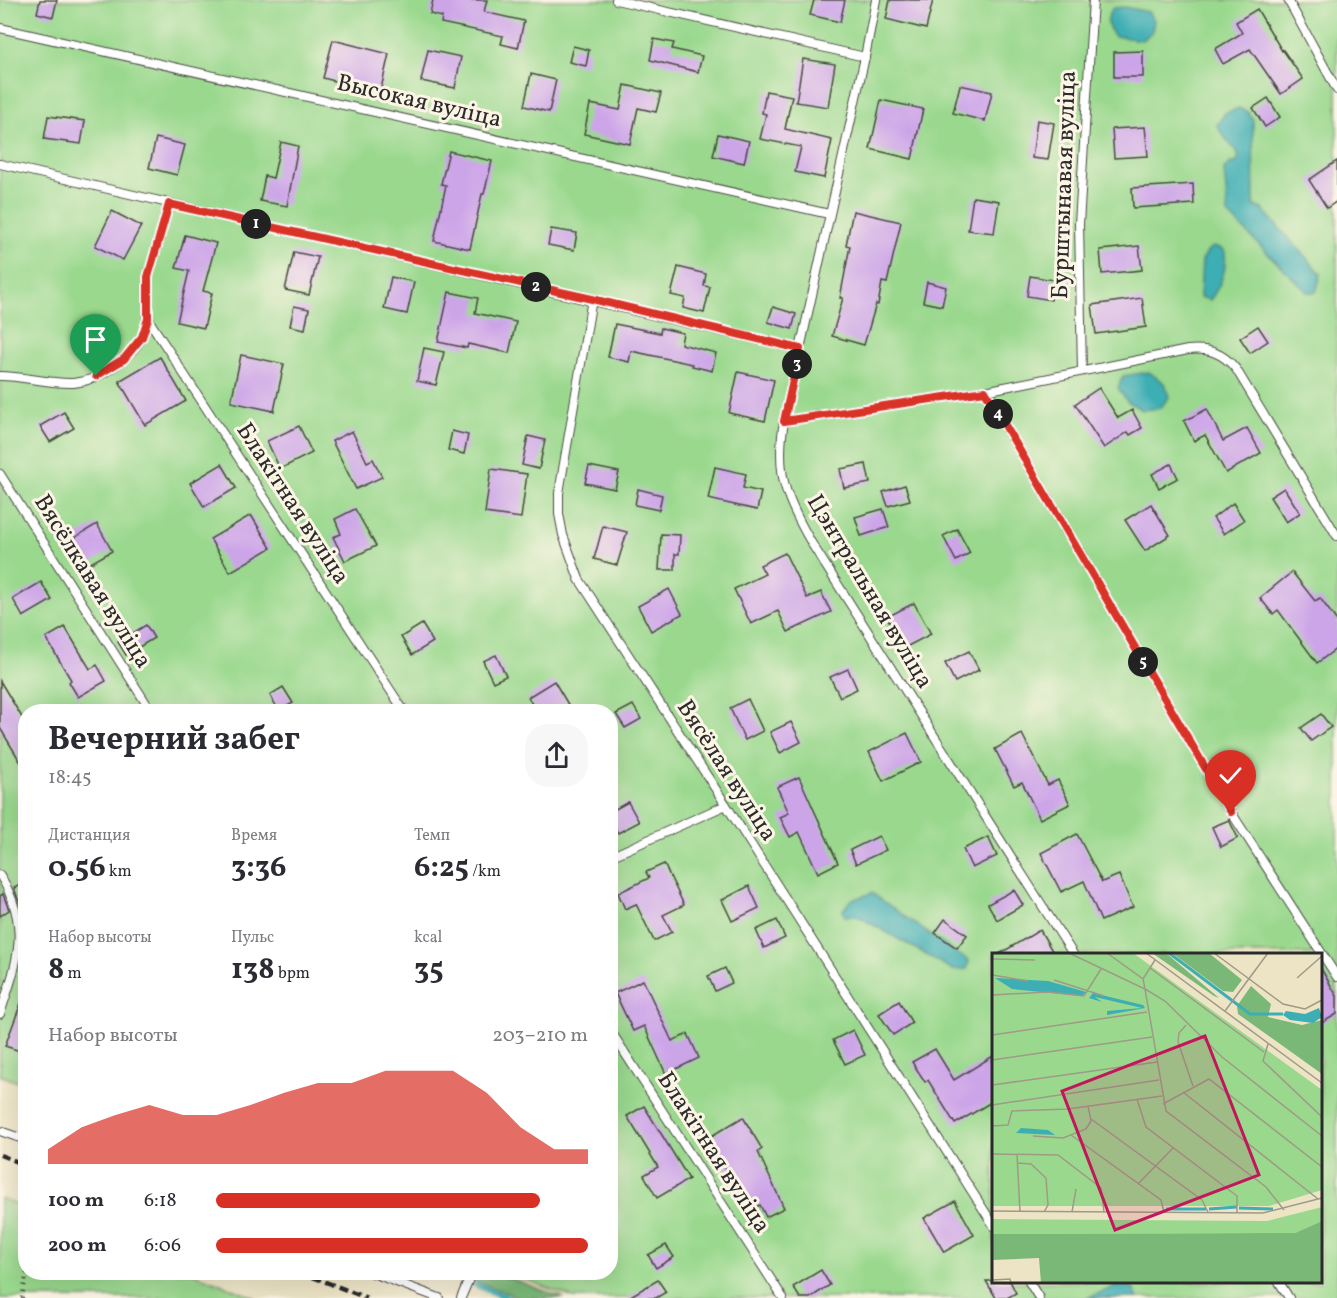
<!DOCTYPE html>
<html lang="ru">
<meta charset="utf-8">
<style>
body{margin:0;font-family:Vollkorn,serif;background:#f7f7f7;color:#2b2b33;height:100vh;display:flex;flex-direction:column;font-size:22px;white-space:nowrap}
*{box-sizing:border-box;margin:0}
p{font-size:20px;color:#7c7c81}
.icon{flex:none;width:33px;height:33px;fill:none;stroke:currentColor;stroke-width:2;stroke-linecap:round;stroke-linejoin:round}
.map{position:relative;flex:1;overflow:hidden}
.details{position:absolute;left:18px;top:704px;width:600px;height:576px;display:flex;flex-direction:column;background:#fff;border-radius:24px;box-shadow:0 6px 24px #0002}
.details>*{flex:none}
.pin{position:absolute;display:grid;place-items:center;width:51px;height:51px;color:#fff;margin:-62px -26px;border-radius:50% 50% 50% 0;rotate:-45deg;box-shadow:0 0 6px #0007}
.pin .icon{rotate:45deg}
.km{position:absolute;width:30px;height:30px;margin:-15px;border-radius:50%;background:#222;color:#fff;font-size:16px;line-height:30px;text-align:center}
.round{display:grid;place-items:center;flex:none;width:63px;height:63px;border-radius:24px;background:#f7f7f7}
.headline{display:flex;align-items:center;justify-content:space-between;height:102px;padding:0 30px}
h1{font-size:33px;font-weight:700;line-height:45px}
.metrics{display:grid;grid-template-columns:repeat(3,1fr);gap:9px;height:102px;padding:6px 30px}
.metrics div{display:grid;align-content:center}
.metrics b{font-size:30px;font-weight:700}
.metrics small{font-size:16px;font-weight:400}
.metrics p{font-size:16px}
.chart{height:168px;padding:12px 30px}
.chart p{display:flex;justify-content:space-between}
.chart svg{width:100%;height:108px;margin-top:6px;fill:#d93025;opacity:.7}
ul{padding:0 30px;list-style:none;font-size:20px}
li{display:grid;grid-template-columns:96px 72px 1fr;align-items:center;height:45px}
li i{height:15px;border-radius:8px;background:#d93025}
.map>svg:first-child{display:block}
.green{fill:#99d88d;stroke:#62825c;stroke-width:1.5;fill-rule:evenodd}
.forest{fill:#7ab878;stroke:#527252;stroke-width:1.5}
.water{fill:#3daeb4;stroke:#346c70;stroke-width:1.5}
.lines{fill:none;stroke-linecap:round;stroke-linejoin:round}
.stream{stroke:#3daeb4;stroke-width:6}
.building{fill:#cca4e8}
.service-casing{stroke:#484742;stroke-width:10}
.path{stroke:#484742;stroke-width:4;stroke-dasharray:1.5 4.5;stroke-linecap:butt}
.service{stroke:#fff;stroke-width:8}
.rail{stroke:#2b2b2b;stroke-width:4.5;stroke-dasharray:9 4.5;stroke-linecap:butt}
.route-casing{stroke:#fff;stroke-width:12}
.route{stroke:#d93025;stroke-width:8}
.labels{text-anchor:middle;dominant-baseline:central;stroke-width:6;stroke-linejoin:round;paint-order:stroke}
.street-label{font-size:24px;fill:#2b2b2b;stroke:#fcf5e5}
.inset-river{fill:none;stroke:#3daeb4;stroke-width:3}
.inset-road{fill:none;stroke:#9f9a87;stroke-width:1.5}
.view{fill:#c2185b;fill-opacity:0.15;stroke:#c2185b;stroke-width:3}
.inset-edge{fill:none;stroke:#2b2b2b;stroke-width:3}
</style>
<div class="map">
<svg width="1337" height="1298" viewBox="0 0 1337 1298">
<rect width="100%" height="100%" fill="#fcf5e5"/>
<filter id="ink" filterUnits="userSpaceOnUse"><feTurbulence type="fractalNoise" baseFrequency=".0167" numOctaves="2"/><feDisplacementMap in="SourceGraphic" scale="12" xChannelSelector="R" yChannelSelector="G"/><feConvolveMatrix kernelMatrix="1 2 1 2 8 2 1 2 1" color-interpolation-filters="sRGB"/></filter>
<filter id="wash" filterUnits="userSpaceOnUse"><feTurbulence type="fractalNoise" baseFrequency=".008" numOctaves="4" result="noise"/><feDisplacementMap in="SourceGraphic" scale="24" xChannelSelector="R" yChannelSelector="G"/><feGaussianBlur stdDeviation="1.35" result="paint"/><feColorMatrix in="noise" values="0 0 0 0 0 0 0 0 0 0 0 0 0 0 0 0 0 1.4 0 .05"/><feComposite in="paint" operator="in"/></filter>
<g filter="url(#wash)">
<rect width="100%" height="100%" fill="#ede4c5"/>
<g class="green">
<path d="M0,0h1337v1298h-763l-69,-26h105v-561h-584l-1,374 -25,-10zM994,954h326v328h-326z"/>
<path d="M0,1198l25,10 1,64h164l66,26h-256z"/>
</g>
<path class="forest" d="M452,1272h42l69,26h-43z"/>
<g class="water">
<path d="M1125,7l23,5 6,8 -2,12 -10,8 -27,-4c-9,-10 -10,-17 -2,-28z"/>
<path d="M1239,108l9,4 5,8 1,86 8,3 59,65 -5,18h-9l-79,-78 -4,-44 5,-6 8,-2 2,-5c-4,-11 -16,-18 -22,-32l8,-12z"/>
<path d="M1217,247l7,3c5,16 -4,37 -14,50l-10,-3 2,-37 8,-12z"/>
<path d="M1149,372l15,11 5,14 -9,11 -18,2 -15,-9 -9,-13 5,-12z"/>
<path d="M872,893l81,58 16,10 -2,8 -14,1 -95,-54h-13l-2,-6 8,-10z"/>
<path d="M1121,1285l12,3 5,10h-52z"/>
</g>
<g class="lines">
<g class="stream">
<path d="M438,1272l20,6"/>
<path d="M476,1285l32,13"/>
</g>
</g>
<g id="blocks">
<g class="building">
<path d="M40,0h17l-4,17 -16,-4z"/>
<path d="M433,0h54l-3,12 40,9 -6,27 -17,-4 2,-8 -62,-13 1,-6 -12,-3z"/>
<path d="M814,0h31l-5,22 -30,-7z"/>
<path d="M890,0h43l-7,29 -40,-10z"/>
<path d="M1257,9l25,42 1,-1 20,29 -22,15 -31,-45 -27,15 -8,-15 27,-16 -6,-11z"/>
<path d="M654,39l20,4 -2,6 30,7 -4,16 -48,-12z"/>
<path d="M333,40l56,14 -9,39 -57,-15z"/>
<path d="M573,46l16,4 -3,16 -17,-4z"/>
<path d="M428,50l33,7 -6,31 -34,-7z"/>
<path d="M1143,51v26h-29v-25z"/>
<path d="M803,59l32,5 -7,43 -32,-5z"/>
<path d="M531,74l25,6 -7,32 -25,-6z"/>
<path d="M625,85l36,8 -5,19 -18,-4 -8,36 -46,-10 6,-30 30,6z"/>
<path d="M960,85l32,7 -7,29 -32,-8z"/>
<path d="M766,91l26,5 -7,33 47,11 -8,38 -29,-6 6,-25 -41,-8 6,-25 -4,-1z"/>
<path d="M1268,98l12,19 -15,10 -12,-19z"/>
<path d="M881,100l42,9 -11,50 -42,-10z"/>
<path d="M48,116l37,5 -4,23 -37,-5z"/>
<path d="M1037,120l17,3 -6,37 -16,-2z"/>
<path d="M1145,127l3,29 -34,2 -2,-29z"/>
<path d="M718,134l31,7 -5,22 -31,-7z"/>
<path d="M156,138l29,7 -8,30 -28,-7z"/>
<path d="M281,142l17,4 -11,60 -27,-5 5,-25 8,2z"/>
<path d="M449,151l43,10 -8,33h-2l-12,55 -36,-8 12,-56 -5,-1z"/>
<path d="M1337,161v40l-10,7 -18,-28z"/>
<path d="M1193,184l1,20 -61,4 -1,-20z"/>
<path d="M973,197l26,4 -5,32 -26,-3z"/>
<path d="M112,211l29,15 -18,34 -28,-14z"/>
<path d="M853,211l48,11 -14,61 -5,-1 -4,23 -2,-1 -12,41 -32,-9 11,-38h-3l10,-52 -4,-1z"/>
<path d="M551,229l26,4 -3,17 -26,-5z"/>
<path d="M185,235l31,8 -13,48 9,2 -8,35 -27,-6 12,-51 -13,-3z"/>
<path d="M1139,246l3,24 -40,4 -2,-24z"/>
<path d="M294,252l24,5 -9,38 -24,-5z"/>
<path d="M678,267l28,7 -2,12 6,1 -6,26 -21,-5 2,-10 -14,-3z"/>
<path d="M1030,276l24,4 -3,20 -24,-4z"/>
<path d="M391,277l23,5 -7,32 -23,-5z"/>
<path d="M927,282l19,5 -4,19 -19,-4z"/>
<path d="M449,292l29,6 -3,15 41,9 -7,31 -41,-9 -1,4 -29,-6z"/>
<path d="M1142,298l4,29 -50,7 -4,-29z"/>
<path d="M294,306l15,3 -4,20 -15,-3z"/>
<path d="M773,307l23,7 -4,15 -24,-7z"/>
<path d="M615,324l45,9 1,-5 22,5 -2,11 35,9 -4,18 -20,-5v-2l-61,-13 -2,11 -21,-5z"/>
<path d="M1258,326l10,15 -18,12 -10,-15z"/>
<path d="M424,348l20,4 -8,33 -19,-4z"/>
<path d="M241,355l43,9 -10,47 -43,-9z"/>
<path d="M160,357l26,44 -41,24 -26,-44z"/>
<path d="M738,372l36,8 -9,41 -36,-8z"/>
<path d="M1099,388l19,30 14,-8 10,18 -12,7 -2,-3 -24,16 -29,-44z"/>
<path d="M1207,409l16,32 24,-13 14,25 -35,20 -21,-38 -11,6 -10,-20z"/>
<path d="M64,412l10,16 -24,14 -10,-16z"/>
<path d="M299,426l13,27 -32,16 -13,-28z"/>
<path d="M352,431l15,31 6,-3 9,18 -26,12 -24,-48z"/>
<path d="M452,431l16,4 -4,19 -16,-4z"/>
<path d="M528,436l17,4 -6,29 -17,-4z"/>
<path d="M222,464l14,24 -32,19 -14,-24z"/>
<path d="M866,464l4,19 -26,5 -4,-19z"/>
<path d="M1171,464l7,14 -19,10 -7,-14z"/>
<path d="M589,466l30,6 -4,17 -30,-6z"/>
<path d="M715,467l31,7 -3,14 18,4 -4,18 -49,-11z"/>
<path d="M491,469l36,5 -6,44 -36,-5z"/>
<path d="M905,485l5,15 -22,6 -5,-14z"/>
<path d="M1284,488l16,25 -14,9 -16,-25z"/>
<path d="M638,489l24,6 -3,15 -24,-5z"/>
<path d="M1233,503l11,17 -20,14 -11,-16z"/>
<path d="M1151,504l19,31 -25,16 -20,-31z"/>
<path d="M355,509l21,37 -31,15 -12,-24 8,-3 -6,-15z"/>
<path d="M883,509l6,18 -28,9 -6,-19z"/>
<path d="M251,515l20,33 -41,24 -20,-33z"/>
<path d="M97,524l15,27 -28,16 -15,-26z"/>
<path d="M603,526l24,6 -10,33 -23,-6z"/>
<path d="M957,529l13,24 -14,8 -13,-25z"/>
<path d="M661,534l19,1 -1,19h-4v16h-16z"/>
<path d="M785,553l22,45 14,-6 10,20 -43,20 -10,-21 -27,13 -17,-35 31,-15 -5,-9z"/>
<path d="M1292,572l23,29 5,-3 17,23v27l-20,15 -39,-53 -5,4 -13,-16z"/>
<path d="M41,582l11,18 -29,17 -10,-18z"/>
<path d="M669,589l13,25 -31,17 -13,-25z"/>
<path d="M914,603l17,31 -27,14 -17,-31z"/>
<path d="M422,624l11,18 -21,13 -11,-18z"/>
<path d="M146,625l8,13 -28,17 -8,-13z"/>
<path d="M65,627l25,42 7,-4 9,16 -28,16 -9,-15 2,-2 -25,-42z"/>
<path d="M969,651l10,19 -24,12 -10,-19z"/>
<path d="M496,655l10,21 -13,6 -10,-21z"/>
<path d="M848,669l9,20 -17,8 -10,-20z"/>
<path d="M0,681l26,43v47l-26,-43z"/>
<path d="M554,681l18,30h-36l-8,-14z"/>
<path d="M283,687l10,16 -14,8 -9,-16z"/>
<path d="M748,699l15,32 -18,9 -15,-32z"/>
<path d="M633,705l8,14 -16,9 -9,-14z"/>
<path d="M1321,714l10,13 -20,14 -10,-13z"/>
<path d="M791,722l10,20 -21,11 -10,-21z"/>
<path d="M907,733l14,29 -38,19 -14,-29z"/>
<path d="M1022,734l26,51 10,-5 12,24 -30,15 -18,-37 -8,4 -19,-37z"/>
<path d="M799,777l39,86 -20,10 -19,-41 -9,5 -10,-20 9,-4 -12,-26z"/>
<path d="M628,802l11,20 -21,11 -8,-14v-7z"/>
<path d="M1229,820l9,18 -17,9 -9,-20z"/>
<path d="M1077,834l25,48 17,-7 14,32 -32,14 -17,-40 -23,11 -20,-39z"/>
<path d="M879,836l7,14 -30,14 -6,-14z"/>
<path d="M988,837l9,19 -25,12 -9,-19z"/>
<path d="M664,864l20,41 -21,10 9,17 -18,9 -18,-37 -11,5 -7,-16 31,-15 -3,-6z"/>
<path d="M26,882v18l-6,4 -6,-16z"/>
<path d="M749,886l10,22 -27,13 -10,-21z"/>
<path d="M1014,890l9,15 -26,15 -9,-16z"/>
<path d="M3,894l6,16 -9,6v-20z"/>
<path d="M945,919l22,16 -10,13 -22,-15z"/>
<path d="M777,920l8,18 -21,10 -8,-18z"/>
<path d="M1040,930l14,24h-55z"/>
<path d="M1320,967l17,29v18l-17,10z"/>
<path d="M725,968l7,15 -17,8 -7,-15z"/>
<path d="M643,980l29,61 16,-7 11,24 -33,16 -22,-48 -11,5 -18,-38z"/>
<path d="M24,995h2v58l-21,-7z"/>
<path d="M899,1001l13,22 -19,12 -14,-21z"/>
<path d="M853,1030l12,25 -20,9 -12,-24z"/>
<path d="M935,1049l19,31 39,-24v45l-38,23 -27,-44 -3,2 -13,-20z"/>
<path d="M644,1106l45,73 -32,19 -13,-23 14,-8 -31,-51z"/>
<path d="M743,1117l19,32 -4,3 26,56 -18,9 -6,-12 -13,6 -16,-33 -23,-40z"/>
<path d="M955,1201l19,34 -30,17 -20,-34z"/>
<path d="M666,1245l8,12 -18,11 -8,-13z"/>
<path d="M821,1270l9,15 -20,13h-10l-7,-11z"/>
<path d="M658,1280l8,12 -10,6h-29z"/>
<path d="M986,1281h24l6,12 -9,5h-11z"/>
</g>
</g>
</g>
<g filter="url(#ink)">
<use href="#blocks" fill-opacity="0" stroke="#484742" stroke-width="1.5"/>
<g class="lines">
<defs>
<g id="service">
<path d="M616,0l249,57"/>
<path d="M876,0l-11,57 -81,364c-9,53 2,78 28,123l261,410"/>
<path d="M1288,0l49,90"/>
<path d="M0,28l829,186"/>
<path d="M0,164c266,64 534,121 800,185"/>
<path d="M592,299l-33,194v21l4,21 16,44 147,226 268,421"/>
<path d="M148,319l256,392"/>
<path d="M1082,371l-3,-147 14,-224"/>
<path d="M0,376c24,0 49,8 73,7 28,-2 65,-29 73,-56 4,-15 0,-34 2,-50l21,-73"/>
<path d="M985,391l246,421 106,165"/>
<path d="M784,421l201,-30 203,-41c21,-2 35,3 48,19l101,167"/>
<path d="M0,474l151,237"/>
<path d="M610,857l116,-52"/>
<path d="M0,875c31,51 18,86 0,139"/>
<path d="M610,1030l173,268"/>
<path d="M0,1131l26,9"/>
<path d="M370,1272l69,26"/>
<path d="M1029,1282l10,16"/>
<path d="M1279,1282l10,16"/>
<path d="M461,1298l11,-26"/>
</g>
</defs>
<use href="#service" class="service-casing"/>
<path class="path" d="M22,1298l5,-26"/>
<use href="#service" class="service"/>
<g class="rail">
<path d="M0,1155l26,10"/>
<path d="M300,1272l67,26"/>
</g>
</g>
</g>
<g class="lines" filter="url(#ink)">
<defs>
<path id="route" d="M96,376l28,-17 18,-22 6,-18v-42l21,-73 423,95 208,50 -16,72 201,-30 246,421"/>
</defs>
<use href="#route" class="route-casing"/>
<use href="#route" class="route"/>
</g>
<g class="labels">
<g class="street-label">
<text transform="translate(419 102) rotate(13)">Высокая вуліца</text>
<text transform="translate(1065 185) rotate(-88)">Бурштынавая вуліца</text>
<text transform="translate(292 504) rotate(57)">Блакітная вуліца</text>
<text transform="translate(92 582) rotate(58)">Вясёлкавая вуліца</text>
<text transform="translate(869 592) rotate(59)">Цэнтральная вуліца</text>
<text transform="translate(726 771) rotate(57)">Вясёлая вуліца</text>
<text transform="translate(713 1153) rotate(57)">Блакітная вуліца</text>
</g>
</g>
<g transform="translate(992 953)">
<rect width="330" height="330" fill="#ede4c5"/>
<path d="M0,0h141l189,137v100l-53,16h-277zM330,254v14l-27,12 -303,1v-15l275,2z" fill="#99d88d"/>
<path d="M160,0h14l53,45 -5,-2zM180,0h37l33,27 -9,12 -10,-1zM259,33l20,18 -3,13 34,8 20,-5v54l-84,-60 -1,-8zM330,268v62h-281l-2,-25 -47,2v-26l303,-1z" fill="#7ab878"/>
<path d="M3,25l53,3 38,11 -4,4 -70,-7zM101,40l50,12 2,3 -38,7v-4l35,-3 -47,-11 7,5 -13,-4zM327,55l3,9 -9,6 -23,-3 -7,-5 3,-4 19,3zM29,175l27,2 7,5 -39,-2z" fill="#3daeb4"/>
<path class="inset-river" d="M177,0l81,61h33M247,255l34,1M174,256h40M217,256l28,-2"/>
<path class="inset-road" d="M77,0l76,36 21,122 100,76 18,23M115,0l36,26 2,10 20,12 57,56 100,79M154,0l176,130M222,0l69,51 22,5 17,-9M0,6l43,1M158,15l114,84M0,22l36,6M305,25l25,-22M151,26l12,-19M62,27l50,16M0,42l56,-3 36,4M92,43l17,-27M233,58l43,-58M194,72l-7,8 -1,9 15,44M0,82l155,-23M276,91l-5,17 59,56M0,107l160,-23M0,132l165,-23M191,139l135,107M145,146l9,28 91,69v17M171,151l46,-25 113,88M0,152l167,-25M99,166l111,81 6,12M0,173l16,-1 4,-14 56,-2 94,-13M79,182l90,65 3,12M41,183l30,2 23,-9 5,-8 -3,-15M0,201l66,1 43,33 3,24M25,201l3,58M25,210l14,1 15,14 2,27 -4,7M146,231l35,-36M0,258l271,2 59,-15M80,259l4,-23M0,327l18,-1 1,4"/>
<path class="view" d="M213,83l54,139 -144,55 -53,-139z"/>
<rect width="330" height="330" class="inset-edge"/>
</g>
</svg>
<div class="pin" style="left:96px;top:376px;background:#1e9e55"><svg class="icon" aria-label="arrive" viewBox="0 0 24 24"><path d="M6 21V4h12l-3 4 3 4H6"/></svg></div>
<div class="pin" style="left:1231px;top:812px;background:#d93025"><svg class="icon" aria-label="check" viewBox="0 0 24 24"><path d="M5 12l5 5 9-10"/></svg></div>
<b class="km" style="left:256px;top:224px">1</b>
<b class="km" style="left:536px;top:287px">2</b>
<b class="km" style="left:797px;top:364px">3</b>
<b class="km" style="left:998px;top:414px">4</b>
<b class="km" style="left:1143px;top:662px">5</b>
<section class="details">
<div class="headline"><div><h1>Вечерний забег</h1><p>18:45</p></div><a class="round"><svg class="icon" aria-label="share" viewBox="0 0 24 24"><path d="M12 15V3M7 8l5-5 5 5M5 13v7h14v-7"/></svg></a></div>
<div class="metrics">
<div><p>Дистанция</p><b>0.56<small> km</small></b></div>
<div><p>Время</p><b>3:36</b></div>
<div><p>Темп</p><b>6:25<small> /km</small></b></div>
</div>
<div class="metrics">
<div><p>Набор высоты</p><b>8<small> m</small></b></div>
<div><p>Пульс</p><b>138<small> bpm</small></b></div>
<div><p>kcal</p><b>35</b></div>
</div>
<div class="chart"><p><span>Набор высоты</span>203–210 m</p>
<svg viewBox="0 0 160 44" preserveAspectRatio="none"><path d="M0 44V38L10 29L20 24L30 20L40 24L50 24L60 20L70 15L80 11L90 11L100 6L110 6L120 6L130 15L140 29L150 38L160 38V44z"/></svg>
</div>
<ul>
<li><b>100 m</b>6:18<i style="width:87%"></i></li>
<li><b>200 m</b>6:06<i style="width:100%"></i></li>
</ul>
</section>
</div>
